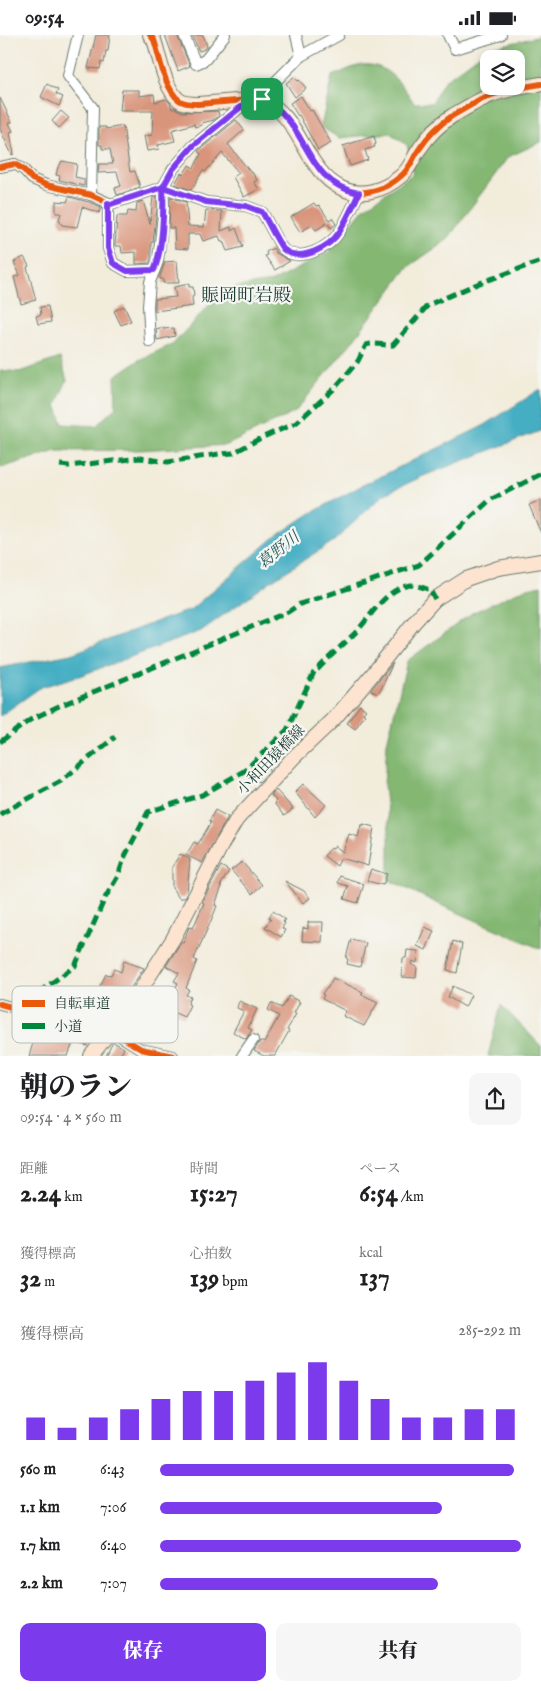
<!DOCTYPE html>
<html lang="ja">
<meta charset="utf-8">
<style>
body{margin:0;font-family:"IM FELL English","Noto Serif JP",serif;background:#f6f6f6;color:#202124;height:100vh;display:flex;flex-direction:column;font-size:19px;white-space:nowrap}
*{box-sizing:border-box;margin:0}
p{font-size:16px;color:#757577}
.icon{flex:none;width:28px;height:28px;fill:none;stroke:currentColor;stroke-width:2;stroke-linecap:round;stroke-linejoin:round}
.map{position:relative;height:1021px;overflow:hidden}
.panel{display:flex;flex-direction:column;background:#fff;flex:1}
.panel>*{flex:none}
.fabs{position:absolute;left:480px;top:15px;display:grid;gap:10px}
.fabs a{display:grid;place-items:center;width:45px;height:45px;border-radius:10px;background:#fff;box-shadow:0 2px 8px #0003;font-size:25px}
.pin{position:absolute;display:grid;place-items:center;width:42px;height:42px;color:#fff;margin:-21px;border-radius:10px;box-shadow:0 2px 8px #0006}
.round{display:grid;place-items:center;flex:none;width:52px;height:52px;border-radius:10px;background:#f6f6f6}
.head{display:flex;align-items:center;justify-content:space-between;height:85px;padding:0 20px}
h1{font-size:28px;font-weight:800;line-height:38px}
.metrics{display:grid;grid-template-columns:repeat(3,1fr);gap:8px;height:85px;padding:5px 20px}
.metrics div{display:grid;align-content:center}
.metrics b{font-size:25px;font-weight:800}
.metrics small{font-size:14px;font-weight:400}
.metrics p{font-size:14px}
.chart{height:140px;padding:10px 20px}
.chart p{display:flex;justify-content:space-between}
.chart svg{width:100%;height:90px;margin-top:5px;stroke:#7c3aed;stroke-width:6}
.primary-button{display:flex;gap:10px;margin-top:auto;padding:10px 20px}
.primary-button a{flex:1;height:58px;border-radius:10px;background:#7c3aed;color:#fff;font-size:20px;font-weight:800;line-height:58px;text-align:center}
.primary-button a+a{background:#f6f6f6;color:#202124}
ul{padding:0 20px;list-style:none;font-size:16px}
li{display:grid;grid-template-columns:80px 60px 1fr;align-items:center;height:38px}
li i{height:12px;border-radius:6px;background:#7c3aed}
.status{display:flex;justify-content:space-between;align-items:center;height:35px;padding:0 25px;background:#fff;direction:ltr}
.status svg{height:14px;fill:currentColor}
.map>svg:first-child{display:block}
.forest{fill:#83b772;stroke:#517a53;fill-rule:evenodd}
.water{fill:#44aec3;stroke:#32767c}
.building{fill:#d9947b}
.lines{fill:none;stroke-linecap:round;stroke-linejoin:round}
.street-casing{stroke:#697a6e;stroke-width:12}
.secondary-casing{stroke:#697a6e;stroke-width:16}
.street{stroke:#fff;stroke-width:10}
.secondary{stroke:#fde4d0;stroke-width:14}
.quiet{stroke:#00873e;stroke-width:5;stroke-dasharray:10 5;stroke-linecap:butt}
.cycleway-casing{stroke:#f6f6f2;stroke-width:9}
.cycleway{stroke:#e8590c;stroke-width:6}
.route-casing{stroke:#fff;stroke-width:10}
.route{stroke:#7c3aed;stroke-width:6}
.labels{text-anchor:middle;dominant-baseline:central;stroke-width:4.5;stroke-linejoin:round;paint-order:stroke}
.street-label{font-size:15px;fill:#1f3d34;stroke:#f6f6f2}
.water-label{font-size:16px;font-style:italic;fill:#2a5f5f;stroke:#f6f6f2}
.quarter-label{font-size:18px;fill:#1f3d34;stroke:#f6f6f2}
.key{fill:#f6f6f2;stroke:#b6beb9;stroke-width:1}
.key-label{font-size:14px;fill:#1f3d34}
</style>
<div class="status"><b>09:54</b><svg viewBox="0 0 49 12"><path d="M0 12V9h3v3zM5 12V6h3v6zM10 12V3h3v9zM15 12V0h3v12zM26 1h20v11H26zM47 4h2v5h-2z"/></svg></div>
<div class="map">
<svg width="541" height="1021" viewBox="0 0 541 1021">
<rect width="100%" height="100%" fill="#f6f6f2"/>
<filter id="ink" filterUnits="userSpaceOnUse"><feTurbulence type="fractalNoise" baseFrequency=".02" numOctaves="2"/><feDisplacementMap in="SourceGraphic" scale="10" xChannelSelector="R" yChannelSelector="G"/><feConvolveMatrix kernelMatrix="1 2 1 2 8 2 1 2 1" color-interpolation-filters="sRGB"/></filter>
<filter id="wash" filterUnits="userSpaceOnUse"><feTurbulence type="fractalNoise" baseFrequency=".0096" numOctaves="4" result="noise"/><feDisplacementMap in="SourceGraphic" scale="20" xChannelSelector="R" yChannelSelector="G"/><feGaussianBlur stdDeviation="1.12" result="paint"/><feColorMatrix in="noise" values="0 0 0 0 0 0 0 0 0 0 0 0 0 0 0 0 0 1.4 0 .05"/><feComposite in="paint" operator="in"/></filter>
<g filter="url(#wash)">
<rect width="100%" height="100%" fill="#f2ecdb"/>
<g class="forest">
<path d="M538,0h3v107l-33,15 -61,83 -39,27 -57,76 -56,69 -68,33 -88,5 -83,1 -56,17v-98l19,2 41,-14 7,22 -11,25 7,19 33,2 20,-19 -1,-31 24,-16 34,-16 39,-42 24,-15 36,-5 57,-30 35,-44 50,-35 -7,-28 -17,-12 -51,5 -18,-11 11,-51c9,-3 21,-10 30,-11 25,-3 41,21 52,38h18l12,-22 43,-32 49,-12zM489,24h27v27h-27z"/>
<path d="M541,550v364l-98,-43 -54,-26v-49l-5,-46 3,-42 20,-82 65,-48 52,-24z"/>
<path d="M501,970l40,41v10h-53z"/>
</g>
<path class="water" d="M539,355h2l-1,41 -119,46 -38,18 -49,46 -60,38 -73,52 -122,45 -38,11 -41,29v-48l71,-14 87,-33 32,-11 85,-73 31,-21 55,-30 124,-61z"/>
<g id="blocks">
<g class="building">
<path d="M96,0h14l-2,16h-2l-2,12 -3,-1 -1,7 -12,-1z"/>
<path d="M165,0h12l13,31 -12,5z"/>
<path d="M192,0h11l4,11 -2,3 -6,2z"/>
<path d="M294,42l4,4 1,-1 7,8 -11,9 -9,-14z"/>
<path d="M47,49l11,6 -2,4 7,3 -4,9 -18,-9z"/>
<path d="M122,55h17v6l15,-2 1,8 11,-3 4,4 2,6 3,-1 7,4 36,-1 1,5 -5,4 -12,3v2l-7,2 -1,-3 -22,6 3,11 -17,4 1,4 -12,2 -3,-15 8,-1 1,-24h-33z"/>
<path d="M301,61l9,15 2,-1 19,33 -13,7 -19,-35 -1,1 -8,-13z"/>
<path d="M0,63l12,24 -3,1 4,8 -3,1 4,22 -2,1 -12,-26z"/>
<path d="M61,76l8,7 -10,10 -7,-7z"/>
<path d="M236,85l8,10 -16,14 23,29 1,-1 5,8 -3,2 5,7 -15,8 -11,-20 6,-4 -17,-20 -17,19 -2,-2 -12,20 -16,-6 6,-11 2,2 6,-10 5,3 7,-14 -3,-3z"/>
<path d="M123,91l7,46 5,-1 5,16 -23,8 -2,-7 6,-2 -4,-14 -19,1 1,-9h14l-3,-15h-8v-4h-3v-18h7v2z"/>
<path d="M374,101l2,8 -2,1 1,2 -10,3 3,10 -18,6 -7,-20z"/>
<path d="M62,126l15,3 -2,13 9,2v7l-25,-6 1,-4 -4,-1 2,-8h1z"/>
<path d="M157,161v12l-4,34h-2v17l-1,4 -14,1v-12l-14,1 -1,-7h-6l2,-30h10l1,-5 8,1 1,-9 6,-2 7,23 3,-27z"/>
<path d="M69,162l20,5 12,5 -2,6 -17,-6 -5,20 -15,-2 -3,-5 2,-7h-5v-12l11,1z"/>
<path d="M170,162l16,5 2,24 16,1 2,-17 16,1 -1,20 10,-4v4l5,-3 7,19 -16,4 -4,-10h-2l-2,-5 -16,5 -3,-7h-12v15l-13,-1 -1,-20h-5z"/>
<path d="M314,168l2,3 3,-1 10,15 3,-2 4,6 -5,4 -4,-5 -11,7 -4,-5 -12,7 -9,-15z"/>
<path d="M273,213l3,5 14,8 -15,9 -10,-14 2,-1 -1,-3z"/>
<path d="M24,222l5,9 -2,1 9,33 -15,4 -7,-27 6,-2 -6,-13z"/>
<path d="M177,226l2,22h-16v-4h-3v-3l5,-14z"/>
<path d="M189,249v3h4l1,9 -2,1 1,9 -38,5v-12l21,-2 -2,-10z"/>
<path d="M48,271l3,16 -13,2 -2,-8 5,-1 -1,-8z"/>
<path d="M124,271l7,15 -10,4 -7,-14z"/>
<path d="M163,292v2l11,-1 1,8 -18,4 -1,-11z"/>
<path d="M541,465v33l-12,-28z"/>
<path d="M393,628l-12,26 -4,5 -6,-4z"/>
<path d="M360,670l6,5 -3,3 2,2 -10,14 -8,-6z"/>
<path d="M264,724l5,5 -3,2 4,4 -11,12 -3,-2 4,-4 -7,-7z"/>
<path d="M303,749l23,21 -11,12 -20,-25z"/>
<path d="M276,755l17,19 -9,7 -10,-13 2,-2 -5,-6z"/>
<path d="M215,775l13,7 -26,46 -16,-8 8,-13 4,2 13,-22 -2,-1z"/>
<path d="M363,789l11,3 -6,39 -27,-8 -4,8 -13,-10 7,-8 2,1 2,-3 8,6 6,-18 9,3 3,-12 2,1z"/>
<path d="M180,819l10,5 -3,34 -3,5h-5l-7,-10v-21z"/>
<path d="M242,827l20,23 -10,9 -21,-24z"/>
<path d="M221,831l8,5 -9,15h2l-7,19 2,1 -4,10 -19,43 3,2 -11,27 3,2 -3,5 5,2 -3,7 2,1 -6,12 -11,-5 -2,3 -7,-4 14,-28 -4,-2 5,-8 -13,-7 15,-24 2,1 6,-16 4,1 11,-25 -2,-1z"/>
<path d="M371,834l16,5 -4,11 -16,-4z"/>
<path d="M340,841l24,8 -6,19 -14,-4 4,-13 -10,-3z"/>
<path d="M285,846l19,10 6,7 -7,5z"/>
<path d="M273,876l12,8 -2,3 2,1 -3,5 3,2 -4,7 -16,-10 6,-8 -2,-2z"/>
<path d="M308,887h15l-1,20 -20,-1 1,-13 5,1z"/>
<path d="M425,892l9,4 -8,19 -9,-4z"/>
<path d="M351,904l15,4 -6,24 -13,-3 1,-5 -2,-1z"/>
<path d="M453,906l9,3 -5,29 -10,-3z"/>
<path d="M407,915l11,1 -1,12 -4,-2 -2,3 6,3 -1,11 -14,-1 1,-19h3z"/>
<path d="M124,926l20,7 -20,30 -6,-4 -7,11 -7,-4 2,-3 -7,-5 2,-4 -2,-1 7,-14 5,1 3,-6 7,3z"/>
<path d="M333,943l30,14 -2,2 17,8 -14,24 -21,-10 3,-5 -24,-12 2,-4 -2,-1 4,-6 1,1z"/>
<path d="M453,951l18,9 -6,12 -17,-10z"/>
<path d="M289,961l11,6 -6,11 2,1 -9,16 2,1 -14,25h-11l-10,-5 6,-10 4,2 15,-27 -11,-6 3,-7 11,5z"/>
<path d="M239,966l18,8 -9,19 4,2 -6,9 -13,-7 11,-21 -7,-3z"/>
<path d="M18,981l39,11 -2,3 4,2 -1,3 16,5 -6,16h-39l5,-16 -18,-6 3,-12 -3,-1z"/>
<path d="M80,998l13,4 -6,9 -10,-4z"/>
<path d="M113,1007l11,6 -4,8h-14z"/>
</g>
</g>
</g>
<g filter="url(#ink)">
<use href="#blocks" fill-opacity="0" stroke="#697a6e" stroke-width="1"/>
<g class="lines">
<defs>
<g id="street">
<path d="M78,0l-10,41 25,32 -2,87"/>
<path d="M184,0l12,29 9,-4 20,-25"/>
<path d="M296,0l5,21"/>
<path d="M448,0l7,14 46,-14"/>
<path d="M262,64l10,-14 29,-29 38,-21"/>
<path d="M0,132l15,-3 9,6 8,9 14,6 45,10 20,9 52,-17 43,15 40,4 16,6c5,8 16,31 21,37 17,15 47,-2 57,-18 7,-12 13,-25 19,-38"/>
<path d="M108,168v45l5,15 14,8 27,-1"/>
<path d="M150,307l-2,-36 2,-24 8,-21 6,-53 -1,-21 10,-18 20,-23 55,-45"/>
<path d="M0,969l85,23 27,4 29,18 32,7"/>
<path d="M242,1021l11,-16"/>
</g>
<g id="secondary">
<path d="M150,0l4,5c6,17 10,48 25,60 5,4 13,4 19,4l64,-5c39,17 42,71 79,89 20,10 44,2 60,-12 10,-8 12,-19 19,-28 8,-12 20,-24 32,-32 12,-7 25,-15 37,-20 16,-7 35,-9 52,-12"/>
<path d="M91,1021l43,-56 39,-61 49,-95 15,-25 56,-61 40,-38 39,-45 43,-54 20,-22 31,-20 32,-11 43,-7"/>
</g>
</defs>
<use href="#street" class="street-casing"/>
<use href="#secondary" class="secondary-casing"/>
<use href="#street" class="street"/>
<use href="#secondary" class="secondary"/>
<g class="quiet">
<path d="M60,430l9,1 71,-8 28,4 51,-8 14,-1 28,-15 35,-15 38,-34 24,-28 8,-16c9,-3 18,1 27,0l35,-40 49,-21 64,-23"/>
<path d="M0,707l30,-22 29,-14 229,-94 12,-8 119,-39 71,-65 51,-26"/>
<path d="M0,779l61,-33 54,-44"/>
<path d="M12,973l16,-8 47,-34 30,-68 13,-22 7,-20 23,-44 54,-17 42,-24 43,-41 28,-60 3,-1c12,-13 26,-25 39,-38 15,-16 29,-43 54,-46 6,0 13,3 19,5l5,9"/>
</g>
<defs>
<g id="cycleway">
<path d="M150,0l4,5c6,17 10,48 25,60 5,4 13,4 19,4l64,-5c39,17 42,71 79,89 20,10 44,2 60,-12 10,-8 12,-19 19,-28 8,-12 20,-24 32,-32 12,-7 25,-15 37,-20 16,-7 35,-9 52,-12"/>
<path d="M0,132l15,-3 9,6 8,9 14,6 45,10 20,9 52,-17 43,15 40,4 16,6c5,8 16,31 21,37 17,15 47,-2 57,-18 7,-12 13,-25 19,-38"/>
<path d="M0,969l85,23 27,4 29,18 32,7"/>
</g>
</defs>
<use href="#cycleway" class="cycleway-casing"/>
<use href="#cycleway" class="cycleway"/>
</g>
</g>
<g class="lines" filter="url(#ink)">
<defs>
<path id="route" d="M262,64l-14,2 -55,45 -20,23 -10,18 -52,17 -3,-1v45l5,15 14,8 27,-1c9,-21 10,-60 9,-83l43,15 40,4 16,6c5,8 16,31 21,37 17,15 47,-2 57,-18 7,-12 13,-25 19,-38 -57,-10 -50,-74 -97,-94"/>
</defs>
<use href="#route" class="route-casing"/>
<use href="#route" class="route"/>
</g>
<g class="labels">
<g class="street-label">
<text transform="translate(271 725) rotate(-46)">小和田猿橋線</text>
</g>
<g class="water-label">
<text transform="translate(279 516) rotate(-39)">葛野川</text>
</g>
<g class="quarter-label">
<text x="246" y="261">賑岡町岩殿</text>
</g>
</g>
<rect x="12" y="951" width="166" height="57" rx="8" class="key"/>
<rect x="22" y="965" width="23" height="7" fill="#e8590c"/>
<rect x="22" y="988" width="23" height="6" fill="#00873e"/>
<g class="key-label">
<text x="54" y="973">自転車道</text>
<text x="54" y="996">小道</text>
</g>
</svg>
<div class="fabs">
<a><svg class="icon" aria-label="layers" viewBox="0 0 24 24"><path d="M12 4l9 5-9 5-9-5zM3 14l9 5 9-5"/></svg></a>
</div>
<div class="pin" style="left:262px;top:64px;background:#1e9e55"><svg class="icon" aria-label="arrive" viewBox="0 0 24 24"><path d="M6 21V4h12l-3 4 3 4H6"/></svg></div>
</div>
<section class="panel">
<div class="head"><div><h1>朝のラン</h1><p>09:54 · 4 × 560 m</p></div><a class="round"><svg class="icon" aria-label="share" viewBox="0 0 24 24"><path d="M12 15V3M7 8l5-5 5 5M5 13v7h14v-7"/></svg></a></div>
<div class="metrics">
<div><p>距離</p><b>2.24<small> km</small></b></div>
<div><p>時間</p><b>15:27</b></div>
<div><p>ペース</p><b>6:54<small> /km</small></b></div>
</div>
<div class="metrics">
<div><p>獲得標高</p><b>32<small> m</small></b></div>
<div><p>心拍数</p><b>139<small> bpm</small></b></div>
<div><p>kcal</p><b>137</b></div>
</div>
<div class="chart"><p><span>獲得標高</span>285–292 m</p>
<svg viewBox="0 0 160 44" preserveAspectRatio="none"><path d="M5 44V33M15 44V38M25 44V33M35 44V29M45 44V24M55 44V20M65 44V20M75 44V15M85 44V11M95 44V6M105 44V15M115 44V24M125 44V33M135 44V33M145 44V29M155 44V29"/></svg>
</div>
<ul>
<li><b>560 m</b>6:43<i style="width:98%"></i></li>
<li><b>1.1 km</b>7:06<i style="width:78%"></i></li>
<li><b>1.7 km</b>6:40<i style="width:100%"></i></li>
<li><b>2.2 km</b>7:07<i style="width:77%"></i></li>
</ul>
<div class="primary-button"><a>保存</a><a>共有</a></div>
</section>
